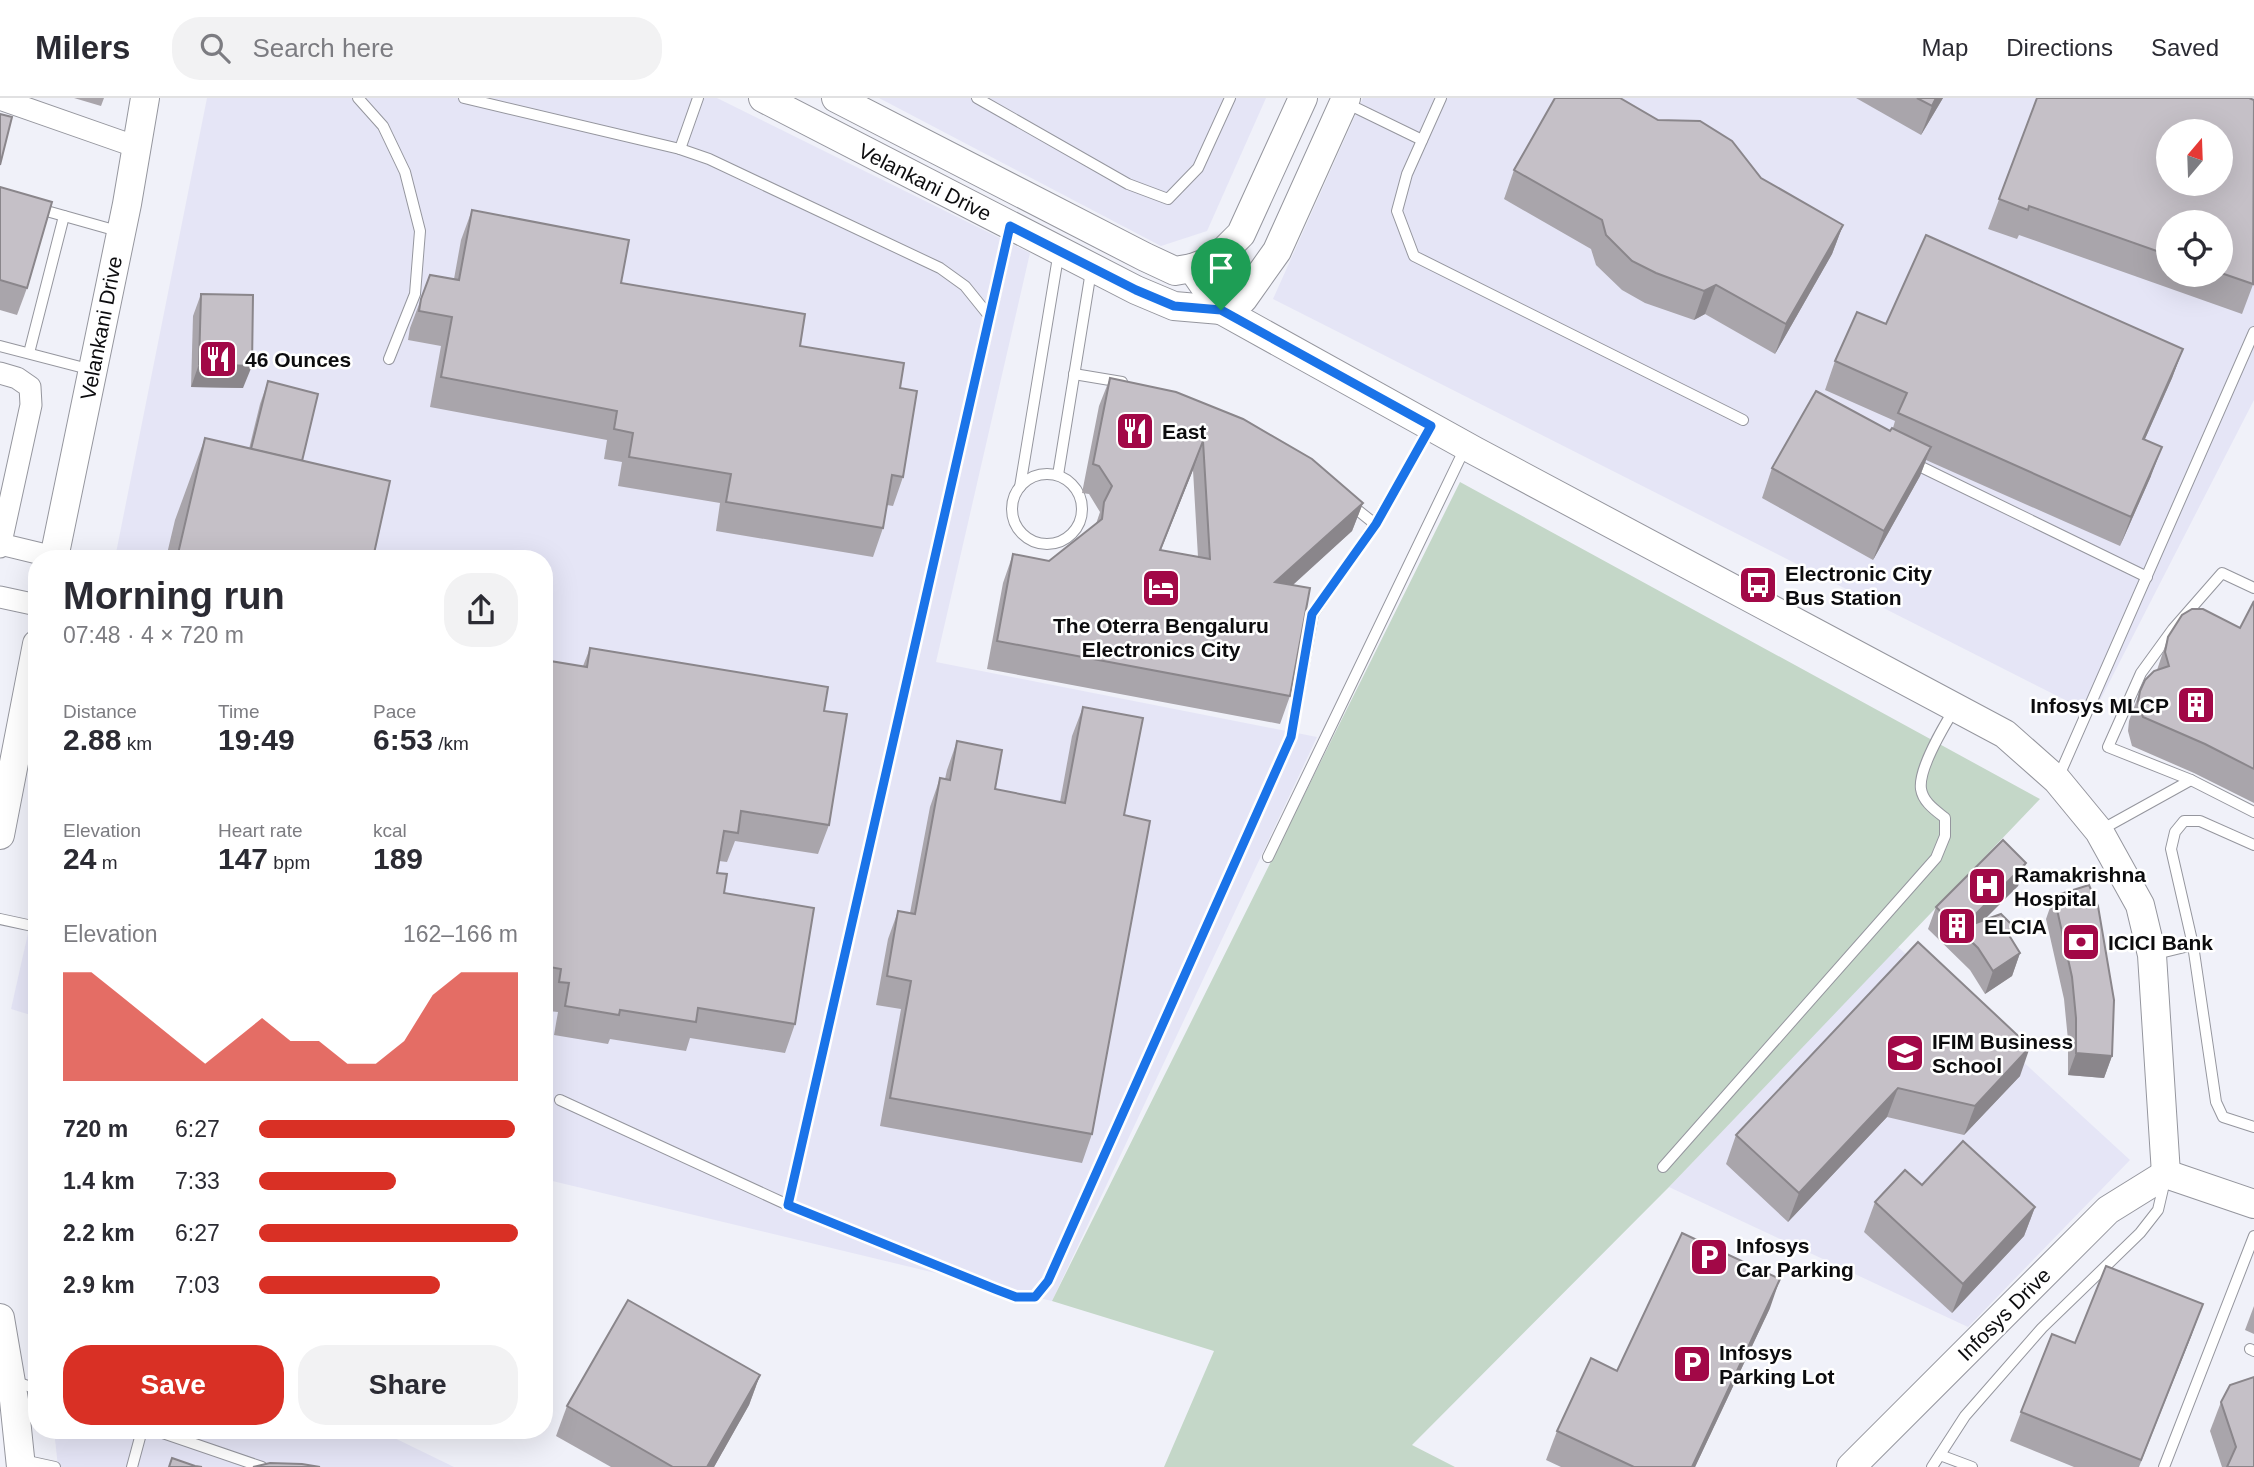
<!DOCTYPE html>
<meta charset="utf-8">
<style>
body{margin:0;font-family:Arial,sans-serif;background:#f2f2f3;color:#2b2b33;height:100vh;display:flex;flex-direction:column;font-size:26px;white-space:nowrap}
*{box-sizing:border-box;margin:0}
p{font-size:23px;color:#7c7c81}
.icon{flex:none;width:38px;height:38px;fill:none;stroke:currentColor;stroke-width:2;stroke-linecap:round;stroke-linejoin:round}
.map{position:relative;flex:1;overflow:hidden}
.drawer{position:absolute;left:28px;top:452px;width:525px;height:889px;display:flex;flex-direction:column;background:#fff;border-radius:28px;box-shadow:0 7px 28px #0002}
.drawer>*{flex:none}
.needle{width:46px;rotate:19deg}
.fabs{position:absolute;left:2156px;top:21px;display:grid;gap:14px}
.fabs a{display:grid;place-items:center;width:77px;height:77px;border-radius:50%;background:#fff;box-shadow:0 7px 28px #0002;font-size:35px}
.pin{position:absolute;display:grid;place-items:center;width:60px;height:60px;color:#fff;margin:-72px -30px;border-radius:50% 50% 50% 0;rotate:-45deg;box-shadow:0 0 7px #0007}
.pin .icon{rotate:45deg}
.round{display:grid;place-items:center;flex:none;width:74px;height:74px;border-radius:28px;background:#f2f2f3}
.overview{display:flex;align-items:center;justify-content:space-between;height:119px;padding:0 35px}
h1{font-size:38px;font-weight:700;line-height:52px}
.stats{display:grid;grid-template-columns:repeat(3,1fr);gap:10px;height:119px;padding:7px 35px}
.stats div{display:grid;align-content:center}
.stats b{font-size:30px;font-weight:700}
.stats small{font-size:19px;font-weight:400}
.stats p{font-size:19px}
.chart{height:196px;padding:14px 35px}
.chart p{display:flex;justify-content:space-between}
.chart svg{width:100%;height:126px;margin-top:7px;fill:#d93025;opacity:.7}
.cta{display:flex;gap:14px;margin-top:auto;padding:14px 35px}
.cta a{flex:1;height:80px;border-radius:28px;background:#d93025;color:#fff;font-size:28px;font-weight:700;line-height:80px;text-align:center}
.cta a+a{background:#f2f2f3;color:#2b2b33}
ul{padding:0 35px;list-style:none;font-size:23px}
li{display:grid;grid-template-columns:112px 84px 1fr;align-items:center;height:52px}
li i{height:18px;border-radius:9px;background:#d93025}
header{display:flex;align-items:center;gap:42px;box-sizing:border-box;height:98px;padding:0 35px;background:#fff;border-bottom:2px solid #e1e1e2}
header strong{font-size:33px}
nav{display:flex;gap:38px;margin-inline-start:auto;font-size:24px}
.search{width:490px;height:63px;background:#f2f2f3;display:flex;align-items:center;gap:18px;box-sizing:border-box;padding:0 24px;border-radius:28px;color:#7c7c81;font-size:26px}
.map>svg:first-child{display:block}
.built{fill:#e5e5f6;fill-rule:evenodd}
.green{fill:#c4d7c8}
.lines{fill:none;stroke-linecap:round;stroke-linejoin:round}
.service-casing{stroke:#95969e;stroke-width:12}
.minor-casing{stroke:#95969e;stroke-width:23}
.tertiary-casing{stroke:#95969e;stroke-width:30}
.service{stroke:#fff;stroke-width:10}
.minor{stroke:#fff;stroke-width:21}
.tertiary{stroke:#fff;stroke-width:28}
.wall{fill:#a9a5ab;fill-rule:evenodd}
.shaded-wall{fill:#8a868b}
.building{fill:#c5c0c7;stroke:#8a868b;stroke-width:2;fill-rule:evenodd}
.route-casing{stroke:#fff;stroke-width:14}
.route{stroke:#1a73e8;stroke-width:9}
.labels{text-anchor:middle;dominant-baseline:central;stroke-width:5;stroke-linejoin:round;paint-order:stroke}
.street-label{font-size:21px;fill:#0c0c0e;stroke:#fff}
.poi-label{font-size:21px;font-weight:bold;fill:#0c0c0e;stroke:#fff;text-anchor:start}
</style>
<header>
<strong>Milers</strong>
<div class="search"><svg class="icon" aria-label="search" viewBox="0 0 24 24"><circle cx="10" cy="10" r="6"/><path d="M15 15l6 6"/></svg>Search here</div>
<nav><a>Map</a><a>Directions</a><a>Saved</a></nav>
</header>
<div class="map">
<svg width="2254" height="1369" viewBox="0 0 2254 1369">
<rect width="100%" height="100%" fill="#f0f1f9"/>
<g class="built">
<path d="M207,0h510l313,155 -94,409 381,75 -265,564 -508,-122v-621h-429z"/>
<path d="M879,0h387l-59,133 -46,15z"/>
<path d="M1363,0h891v302l-161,314 -820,-415zM2168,33h53v53h-53zM2168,124h53v53h-53z"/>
<path d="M37,795v124l-26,-8z"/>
<path d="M1897,848l233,214 -162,167 -299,-140z"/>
<path d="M54,1332h324l76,37h-396z"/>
</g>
<path class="green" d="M1460,384l580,317 -371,388 -257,258 43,22h-291l50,-116 -162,-50z"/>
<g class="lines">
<defs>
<g id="service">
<path d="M358,0l25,28 22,46 15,59 -5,63 -26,65"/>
<path d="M464,0l216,51 29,10 231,109 25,18 25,31"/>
<path d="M977,0l151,86 40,15 30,-31 32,-70"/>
<path d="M1441,0l-34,76 -10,37 17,45 329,164"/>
<path d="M1346,5l76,37"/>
<path d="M680,51l18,-51"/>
<path d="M36,110l85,24"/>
<path d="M0,248l92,24"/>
<path d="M29,255l35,-137"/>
<path d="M1074,276l48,8"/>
<path d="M1911,364l236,115"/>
<circle cx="1047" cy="411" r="35"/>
<path d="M1058,377l33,-204"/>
<path d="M1020,389l39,-236"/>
<path d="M1350,406l25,20"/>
<path d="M2254,490l-32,-15 -49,56 -32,44 -33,74 83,33 63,32"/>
<path d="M2058,680l196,-446"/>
<path d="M2099,733l92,-51"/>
<path d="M1268,759l197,-409"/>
<path d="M0,821l37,8"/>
<path d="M2193,847l23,157 7,15 31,10"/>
<path d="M2152,857l41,-10 -22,-96 4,-17 9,-11h16l54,24"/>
<path d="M560,1002l228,105 207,84 21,8h19l13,-16 243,-544 22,-123 62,-90 55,-96"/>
<path d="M1663,1069l273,-309 9,-22v-18c-10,-8 -22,-16 -24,-29 -3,-20 23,-63 34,-81"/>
<path d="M788,1107l222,-977"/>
<path d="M2250,1251l4,2"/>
<path d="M13,1283l24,8"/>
<path d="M154,1332l108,37"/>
<path d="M1940,1357l32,12"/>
<path d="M23,1362l32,7"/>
<path d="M132,1369l10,-37"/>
<path d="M1932,1369l33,-51 77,-88 98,-95 18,-23 7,-30"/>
<path d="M2164,1369l90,-231"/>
</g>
<g id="minor">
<path d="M0,1l137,48"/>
<path d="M0,275l17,5 13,9 1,18 -31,142"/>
<path d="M0,446l54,13"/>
<path d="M0,499l37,8"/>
</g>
<g id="tertiary">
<path d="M763,0l373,192 38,16 47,4 22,-11 34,-48 69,-153"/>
<path d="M836,0l309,159 30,14 17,-3 24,-9 25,-25 62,-136"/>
<path d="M1192,170l29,42 254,141 530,283 52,46 42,51 41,74 12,50 14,219"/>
<path d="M54,460l73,-354 18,-106"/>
<path d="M0,737l37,-191"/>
<path d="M2166,1076l88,30"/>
<path d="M0,1220l14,82 7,67"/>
<path d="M1851,1369l257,-257 58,-36"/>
</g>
</defs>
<use href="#service" class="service-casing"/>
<use href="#minor" class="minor-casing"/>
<use href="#tertiary" class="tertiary-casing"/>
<use href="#service" class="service"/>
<use href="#minor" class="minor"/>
<use href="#tertiary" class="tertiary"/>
</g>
<g class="wall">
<path d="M74,0h30l-3,8z"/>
<path d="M1856,0h87l-22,37z"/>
<path d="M2037,0h212l5,2v182l-12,32 -223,-79 -2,4 -29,-10zM2168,33h53v53h-53zM2168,124h53v53h-53z"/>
<path d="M1514,72l247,8 82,47 -11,29 -57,100 -70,-40 -11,6 -49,-17 -23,-13 -26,-25 -5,-16 -87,-50z"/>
<path d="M0,89l27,101 -10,27 -17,-5z"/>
<path d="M472,112l149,73 179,63 100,42 3,89 -10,29 -6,-1 -4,23 -10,29 -157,-26 4,-28 -102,-17 4,-24 -18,-3 3,-19 -177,-33 11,-61 -33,-6 2,-12 11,-29 33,-20 7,-39z"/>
<path d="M201,196l42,94 -52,-1 2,-71z"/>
<path d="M1886,226l297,25 -11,29 -27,61 6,37 -31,70 -194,-86 -6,16 -47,84 -111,-62 10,-30 118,-37 3,-3 2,-7 -70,-31 10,-29z"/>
<path d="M1110,280l253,125 -11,28 -59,54 -3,111 -10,28 -293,-55 16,-86 10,-29 36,7 47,-37 4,-12 -11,-18 -7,-1 17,-87zM1193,372l5,87 -37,-7z"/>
<path d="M268,283l34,80 71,97h-207l9,-38 30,-82 44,11 11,-45z"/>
<path d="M2254,503v202l-60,-30 -62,-27 -4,-15 1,-10 11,-30 17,-21 11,-33 72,-9z"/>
<path d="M590,550l234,63 5,114 -11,29 -83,-13 -8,21 -8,-1 -2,12 7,20 71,131 -10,29 -95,-15 -4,13 -76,-12 -2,5 -54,-9 4,-23 -10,-1 3,-13 -7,-1v-337l39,6z"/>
<path d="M1083,609l41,108 -32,319 -10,29 -202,-37 21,-117 -25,-4 12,-66 10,-28 12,2 20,-106 10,-29 5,1 2,-9 10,-29 38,48 65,13 12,-66z"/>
<path d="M2026,765l-8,23 -35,34 26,16 11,17 -8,23 -27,18 -15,-24 -42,-41 8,-22z"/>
<path d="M2054,798l58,160 -8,22 -36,-3v-35l-4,-41 -18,-80z"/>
<path d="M1918,844l102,134 -56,59 -77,-18 -99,105 -62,-58 10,-29z"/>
<path d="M37,1042v21l-7,-3z"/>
<path d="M1922,1087l113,22 -11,29 -72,77 -88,-81 11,-30z"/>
<path d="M2254,1208v28l-9,-4z"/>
<path d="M1770,1210l-75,159h-134l-15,-7 11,-29z"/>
<path d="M2192,1236l-53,133h-65l-64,-26 11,-29 54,-69z"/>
<path d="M760,1277l-11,30 -35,62h-103l-55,-31 11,-30z"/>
<path d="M2221,1304l33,65h-32l-12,-36z"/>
</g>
<g class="shaded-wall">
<path d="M1936,0h7l-22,37 11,-29z"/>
<path d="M1843,127l-11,29 -57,100 11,-30z"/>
<path d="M1716,187l-11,29 -11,6 10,-29z"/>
<path d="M2183,251l-11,29 -40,90 11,-29z"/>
<path d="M199,266l53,2 -9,22 -52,-1z"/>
<path d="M1203,343l-10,29 -44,108 11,-28z"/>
<path d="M1931,349l-11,29 -47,84 11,-29z"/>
<path d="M2162,349l-11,29 -31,70 11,-29z"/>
<path d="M1363,405l-11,28 -87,79 10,-28z"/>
<path d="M2026,765l-8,23 -51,51 -5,-9z"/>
<path d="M2020,855l-8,23 -27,18 8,-23z"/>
<path d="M2030,949l-10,29 -56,59 11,-29z"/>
<path d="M2076,955l36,3 -8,22 -36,-3z"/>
<path d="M1898,990l-11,29 -99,105 11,-29z"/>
<path d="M2035,1109l-11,29 -72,77 11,-29z"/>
<path d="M1780,1181l-10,29 -75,159h-3z"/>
<path d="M2203,1206l-11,30 -54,133z"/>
<path d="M760,1277l-11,30 -35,62h-7z"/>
</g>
<g class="building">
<path d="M1555,0h65l38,22 42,1 32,20 29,37 82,47 -57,99 -70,-39 -12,6 -48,-18 -24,-12 -26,-26 -4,-15 -88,-50z"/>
<path d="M1917,0h19l-4,8z"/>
<path d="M2037,0h212l5,2 -1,184 -32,-11v-51h-53v33l-139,-49 -1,4 -29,-11zM2168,33h53v53h-53z"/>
<path d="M0,16l12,3 -12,48z"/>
<path d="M0,89l52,15 -25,86 -27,-8z"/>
<path d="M472,112l157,30 -8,43 184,31 -5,32 104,17 -4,25 17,3 -14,86 -11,-2 -9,53 -157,-26 5,-28 -102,-17 4,-24 -19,-4 3,-18 -176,-34 11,-60 -33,-6 2,-12 9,-24 29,5z"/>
<path d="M1926,137l257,114 -40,90 19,8 -31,70 -233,-104 9,-20 -72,-32 22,-49 29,12z"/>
<path d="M201,196l52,1 -1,71 -53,-2z"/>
<path d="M1110,280l66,14 67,27 69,40 51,44 -88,79 35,6 -20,108 -293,-55 16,-87 36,7 53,-42 2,-17 8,-16 -13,-20 -6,-2zM1203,343l7,118 -50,-9z"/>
<path d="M268,283l50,13 -16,67 -51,-12z"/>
<path d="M1816,293l74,40 2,-3 39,19 -47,84 -112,-63z"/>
<path d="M205,340l185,43 -17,77h-196z"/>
<path d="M2254,503v168l-49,-25 -62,-27 -5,-15 2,-11 5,-11 9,-9 15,-5 -4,-14 3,-15 14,-22 10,-6h11l37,19z"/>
<path d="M544,534h4l-4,26z"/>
<path d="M590,550l238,39 -4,24 23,3 -18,111 -88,-14 -3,22 -14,-2 -7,42 10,1 -3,19 90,15 -19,116 -97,-16 -2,14 -76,-12 -1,5 -54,-9 4,-23 -10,-1 2,-13 -17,-3v-306l43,7z"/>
<path d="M1083,609l60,11 -19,97 26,6 -58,313 -202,-36 21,-117 -24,-5 11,-65 17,3 25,-136 10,2 7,-39 45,9 -7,39 70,14z"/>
<path d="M2003,742l23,23 -64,65 39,-14 12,12 -6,6 13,21 -27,18 -15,-23 -42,-41z"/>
<path d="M2089,787l9,21 16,94 -2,56 -36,-3v-35l-4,-41 -18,-81z"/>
<path d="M1918,844l112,105 -55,59 -77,-18 -99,105 -63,-58z"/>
<path d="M1963,1043l72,66 -72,77 -88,-82 30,-32 17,15z"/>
<path d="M1682,1135l98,46 -88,188h-58l-77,-36 34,-73 26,13z"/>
<path d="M2106,1168l97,38 -62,156 -120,-48 31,-78 23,9z"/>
<path d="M628,1202l132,75 -53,92h-34l-106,-61z"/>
<path d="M2254,1279v90h-27l9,-20 -15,-45 9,-17z"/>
<path d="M172,1360l23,8 7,1h-33z"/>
<path d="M270,1365l32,1 18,3h-67z"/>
</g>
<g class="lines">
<defs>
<path id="route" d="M1010,128l126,64 38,16 47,4 210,116 -55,98 -64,90 -21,123 -243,544 -13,16h-19l-21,-8 -207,-84z"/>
</defs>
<use href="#route" class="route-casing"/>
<use href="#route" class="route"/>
</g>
<defs>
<symbol id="restaurant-square" viewBox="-11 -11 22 22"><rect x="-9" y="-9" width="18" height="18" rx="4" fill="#a20847" stroke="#fff"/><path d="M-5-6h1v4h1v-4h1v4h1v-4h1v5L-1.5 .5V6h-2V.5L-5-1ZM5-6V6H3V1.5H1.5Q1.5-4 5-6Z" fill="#fff"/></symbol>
<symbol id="bus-square" viewBox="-11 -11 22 22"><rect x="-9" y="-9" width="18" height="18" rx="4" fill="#a20847" stroke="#fff"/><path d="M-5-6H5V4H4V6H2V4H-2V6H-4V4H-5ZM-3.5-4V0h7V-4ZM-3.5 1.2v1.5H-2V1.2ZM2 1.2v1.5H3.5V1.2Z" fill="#fff"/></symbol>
<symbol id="hotel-square" viewBox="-11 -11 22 22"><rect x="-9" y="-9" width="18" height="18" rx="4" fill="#a20847" stroke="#fff"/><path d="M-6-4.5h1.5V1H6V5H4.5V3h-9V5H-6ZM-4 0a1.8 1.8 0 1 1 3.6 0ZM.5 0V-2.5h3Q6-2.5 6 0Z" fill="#fff"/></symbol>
<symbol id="building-square" viewBox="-11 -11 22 22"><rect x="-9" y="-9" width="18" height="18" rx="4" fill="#a20847" stroke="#fff"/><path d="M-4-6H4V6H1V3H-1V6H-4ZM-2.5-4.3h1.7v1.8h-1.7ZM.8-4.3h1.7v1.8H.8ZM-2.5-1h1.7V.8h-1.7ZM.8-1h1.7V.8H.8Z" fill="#fff"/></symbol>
<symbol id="hospital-square" viewBox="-11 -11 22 22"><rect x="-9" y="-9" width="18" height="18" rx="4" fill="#a20847" stroke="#fff"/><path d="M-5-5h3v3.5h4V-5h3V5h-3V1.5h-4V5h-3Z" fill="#fff"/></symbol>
<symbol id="bank-square" viewBox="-11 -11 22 22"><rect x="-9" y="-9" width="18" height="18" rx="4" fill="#a20847" stroke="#fff"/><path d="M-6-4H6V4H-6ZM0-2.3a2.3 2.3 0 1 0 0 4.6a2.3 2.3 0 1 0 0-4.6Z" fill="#fff"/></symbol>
<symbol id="university-square" viewBox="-11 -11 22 22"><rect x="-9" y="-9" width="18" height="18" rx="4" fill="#a20847" stroke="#fff"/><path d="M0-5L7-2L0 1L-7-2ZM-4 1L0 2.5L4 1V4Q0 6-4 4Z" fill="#fff"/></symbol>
<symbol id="parking-square" viewBox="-11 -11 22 22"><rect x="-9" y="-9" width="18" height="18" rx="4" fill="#a20847" stroke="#fff"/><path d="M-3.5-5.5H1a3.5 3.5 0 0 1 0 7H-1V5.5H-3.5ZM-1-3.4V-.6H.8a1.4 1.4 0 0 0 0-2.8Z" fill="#fff"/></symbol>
</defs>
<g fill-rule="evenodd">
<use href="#restaurant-square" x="196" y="239" width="44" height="44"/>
<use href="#restaurant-square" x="1113" y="311" width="44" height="44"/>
<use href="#bus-square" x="1736" y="465" width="44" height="44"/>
<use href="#hotel-square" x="1139" y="468" width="44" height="44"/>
<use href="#building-square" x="2174" y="585" width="44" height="44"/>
<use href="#hospital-square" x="1965" y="766" width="44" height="44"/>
<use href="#building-square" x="1935" y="806" width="44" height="44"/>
<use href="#bank-square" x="2059" y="822" width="44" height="44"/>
<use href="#university-square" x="1883" y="933" width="44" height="44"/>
<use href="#parking-square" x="1687" y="1137" width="44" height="44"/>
<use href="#parking-square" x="1670" y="1244" width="44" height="44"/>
</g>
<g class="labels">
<g class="street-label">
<text transform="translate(925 84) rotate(27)">Velankani Drive</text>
<text transform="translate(101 230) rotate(-79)">Velankani Drive</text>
<text transform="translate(2004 1216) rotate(-45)">Infosys Drive</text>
</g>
<g class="poi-label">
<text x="245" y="261">46 Ounces</text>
<text x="1162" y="333">East</text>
<text x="1785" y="475">Electronic City<tspan x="1785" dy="24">Bus Station</tspan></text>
<text x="1161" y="527" text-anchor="middle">The Oterra Bengaluru<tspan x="1161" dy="24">Electronics City</tspan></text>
<text x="2169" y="607" text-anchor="end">Infosys MLCP</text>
<text x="2014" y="776">Ramakrishna<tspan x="2014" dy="24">Hospital</tspan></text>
<text x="1984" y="828">ELCIA</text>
<text x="2108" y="844">ICICI Bank</text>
<text x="1932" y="943">IFIM Business<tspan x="1932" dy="24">School</tspan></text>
<text x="1736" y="1147">Infosys<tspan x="1736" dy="24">Car Parking</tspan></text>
<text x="1719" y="1254">Infosys<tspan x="1719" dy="24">Parking Lot</tspan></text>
</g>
</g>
</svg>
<div class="fabs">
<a><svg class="needle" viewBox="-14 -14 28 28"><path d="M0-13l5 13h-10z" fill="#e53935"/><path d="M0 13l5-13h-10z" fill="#7c7c81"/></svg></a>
<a><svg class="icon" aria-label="locate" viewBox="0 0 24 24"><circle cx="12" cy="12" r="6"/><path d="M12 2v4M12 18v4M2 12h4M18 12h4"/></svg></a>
</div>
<div class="pin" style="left:1221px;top:212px;background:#1e9e55"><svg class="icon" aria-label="arrive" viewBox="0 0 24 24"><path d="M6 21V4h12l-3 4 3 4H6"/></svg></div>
<section class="drawer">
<div class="overview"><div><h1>Morning run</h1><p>07:48 · 4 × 720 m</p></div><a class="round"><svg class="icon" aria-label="share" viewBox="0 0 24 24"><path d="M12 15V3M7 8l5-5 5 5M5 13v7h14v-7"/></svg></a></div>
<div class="stats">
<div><p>Distance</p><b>2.88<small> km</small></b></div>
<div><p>Time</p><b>19:49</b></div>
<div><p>Pace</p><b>6:53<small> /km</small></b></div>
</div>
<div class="stats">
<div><p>Elevation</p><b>24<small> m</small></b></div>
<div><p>Heart rate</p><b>147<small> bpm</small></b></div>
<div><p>kcal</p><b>189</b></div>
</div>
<div class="chart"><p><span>Elevation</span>162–166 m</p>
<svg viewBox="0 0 160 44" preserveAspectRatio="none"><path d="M0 44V6L10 6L20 14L30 22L40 30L50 38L60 30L70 22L80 30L90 30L100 38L110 38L120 30L130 14L140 6L150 6L160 6V44z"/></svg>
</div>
<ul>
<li><b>720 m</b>6:27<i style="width:99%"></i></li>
<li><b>1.4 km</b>7:33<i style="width:53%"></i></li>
<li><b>2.2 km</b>6:27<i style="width:100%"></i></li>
<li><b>2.9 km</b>7:03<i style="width:70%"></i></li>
</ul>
<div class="cta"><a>Save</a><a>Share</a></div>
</section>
</div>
